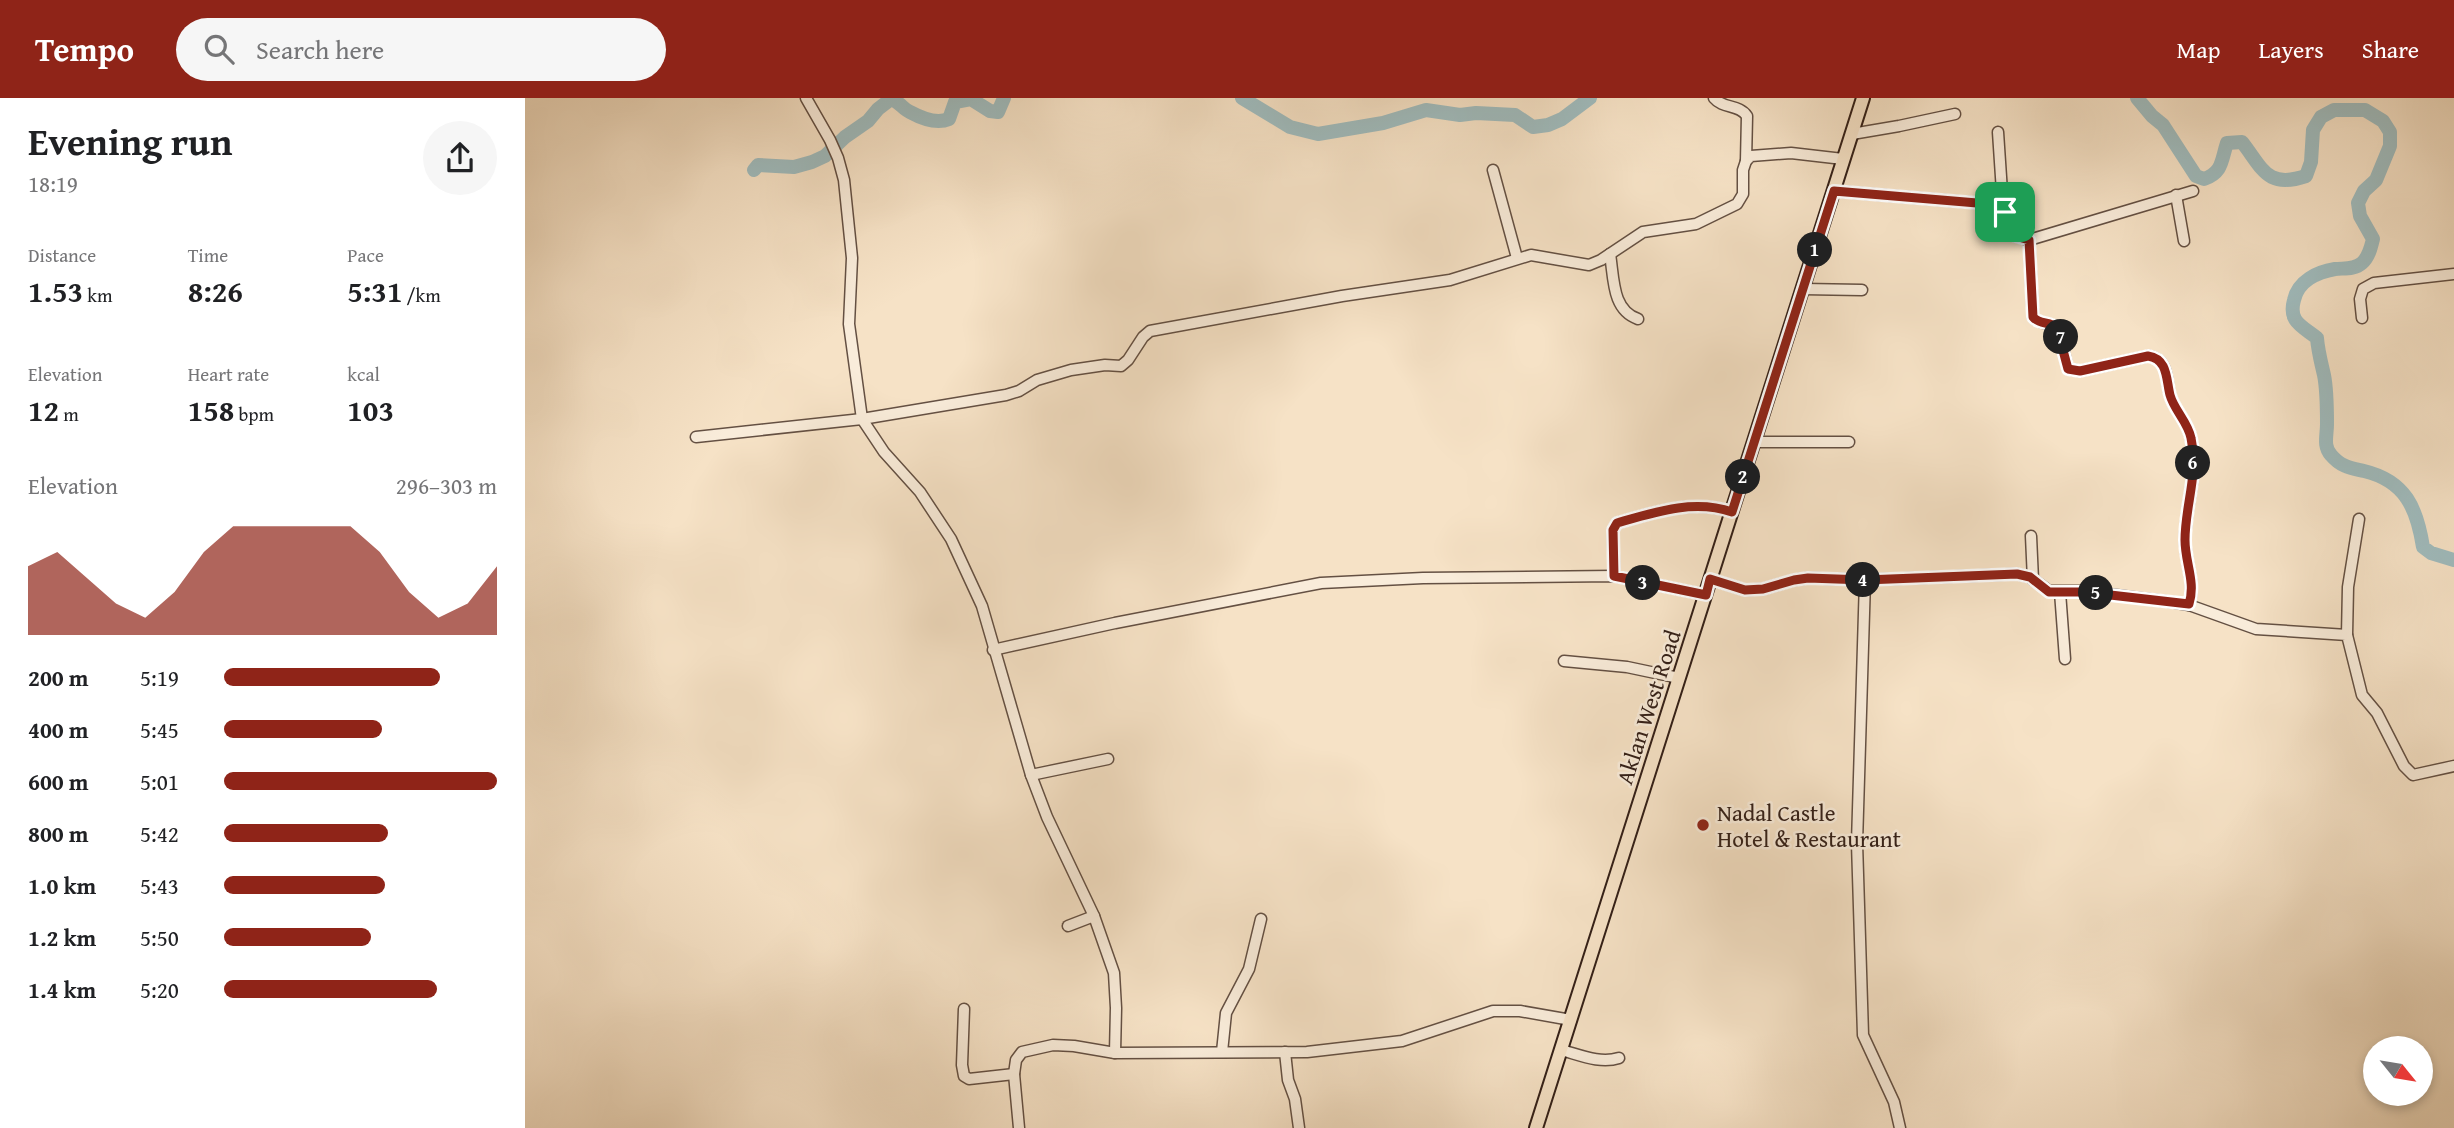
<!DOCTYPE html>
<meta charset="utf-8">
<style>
body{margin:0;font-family:"Gentium Book Plus",serif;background:#f6f6f6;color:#202124;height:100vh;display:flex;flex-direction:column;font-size:26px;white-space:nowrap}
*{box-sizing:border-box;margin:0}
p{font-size:23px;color:#757577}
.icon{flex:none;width:38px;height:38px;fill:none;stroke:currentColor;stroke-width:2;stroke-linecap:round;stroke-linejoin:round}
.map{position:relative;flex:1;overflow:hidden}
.side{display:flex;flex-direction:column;background:#fff;width:525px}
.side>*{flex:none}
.needle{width:46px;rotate:120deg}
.fabs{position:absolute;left:1838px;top:938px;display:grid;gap:14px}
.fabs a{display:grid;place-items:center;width:70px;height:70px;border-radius:50%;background:#fff;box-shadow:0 4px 10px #0003;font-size:35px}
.pin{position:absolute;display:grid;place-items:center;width:60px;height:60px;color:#fff;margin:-30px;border-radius:14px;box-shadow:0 4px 10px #0006}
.km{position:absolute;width:35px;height:35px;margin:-18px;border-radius:50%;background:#222;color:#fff;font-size:19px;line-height:35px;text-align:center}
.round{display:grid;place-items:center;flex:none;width:74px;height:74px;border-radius:37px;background:#f6f6f6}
.headline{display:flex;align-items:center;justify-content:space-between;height:119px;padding:0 28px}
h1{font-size:38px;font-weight:800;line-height:52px}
.figures{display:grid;grid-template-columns:repeat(3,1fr);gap:10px;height:119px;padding:7px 28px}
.figures div{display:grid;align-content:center}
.figures b{font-size:30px;font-weight:800}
.figures small{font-size:19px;font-weight:400}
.figures p{font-size:19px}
.chart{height:196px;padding:14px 28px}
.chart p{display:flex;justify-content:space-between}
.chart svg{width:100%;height:126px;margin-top:7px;fill:#8f2418;opacity:.7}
ul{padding:0 28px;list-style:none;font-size:23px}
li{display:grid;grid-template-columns:112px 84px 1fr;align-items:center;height:52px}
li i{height:18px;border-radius:9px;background:#8f2418}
header{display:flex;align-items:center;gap:42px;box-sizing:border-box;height:98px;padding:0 35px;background:#8f2418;color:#fff}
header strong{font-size:33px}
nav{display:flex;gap:38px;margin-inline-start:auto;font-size:24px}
.search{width:490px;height:63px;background:#f6f6f6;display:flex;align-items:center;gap:18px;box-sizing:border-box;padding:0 24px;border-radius:38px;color:#757577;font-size:26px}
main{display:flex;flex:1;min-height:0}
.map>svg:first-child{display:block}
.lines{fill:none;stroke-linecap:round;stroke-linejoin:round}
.river{stroke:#a0bcbe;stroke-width:14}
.minor-casing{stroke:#645043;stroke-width:13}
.major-casing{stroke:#331f17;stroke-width:16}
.minor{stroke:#f9ecda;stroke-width:10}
.major{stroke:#f6e2c6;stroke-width:12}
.route-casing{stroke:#fff;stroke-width:14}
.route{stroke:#8f2418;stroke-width:9}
.poi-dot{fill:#8f2418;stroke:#f9ecda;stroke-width:2.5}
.labels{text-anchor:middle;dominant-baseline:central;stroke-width:5;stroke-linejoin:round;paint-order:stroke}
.street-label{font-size:23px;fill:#331f17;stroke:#f9ecda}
.poi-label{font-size:23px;fill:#331f17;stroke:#f9ecda;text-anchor:start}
</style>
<header>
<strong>Tempo</strong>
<div class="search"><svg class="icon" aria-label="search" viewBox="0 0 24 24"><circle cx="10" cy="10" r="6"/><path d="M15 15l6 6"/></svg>Search here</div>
<nav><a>Map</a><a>Layers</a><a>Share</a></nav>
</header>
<main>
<section class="side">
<div class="headline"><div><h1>Evening run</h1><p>18:19</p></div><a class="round"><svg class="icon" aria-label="share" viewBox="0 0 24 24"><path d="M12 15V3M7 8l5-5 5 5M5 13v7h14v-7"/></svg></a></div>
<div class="figures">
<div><p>Distance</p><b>1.53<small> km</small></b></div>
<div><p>Time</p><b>8:26</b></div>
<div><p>Pace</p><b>5:31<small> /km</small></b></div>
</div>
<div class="figures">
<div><p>Elevation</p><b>12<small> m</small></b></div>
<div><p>Heart rate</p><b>158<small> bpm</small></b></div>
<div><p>kcal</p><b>103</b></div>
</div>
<div class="chart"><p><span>Elevation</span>296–303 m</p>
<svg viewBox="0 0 160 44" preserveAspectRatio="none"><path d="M0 44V20L10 15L20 24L30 33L40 38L50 29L60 15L70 6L80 6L90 6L100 6L110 6L120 15L130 29L140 38L150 33L160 20V44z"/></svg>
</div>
<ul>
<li><b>200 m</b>5:19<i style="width:79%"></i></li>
<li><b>400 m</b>5:45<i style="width:58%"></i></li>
<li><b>600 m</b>5:01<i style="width:100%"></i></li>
<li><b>800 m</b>5:42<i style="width:60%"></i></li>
<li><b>1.0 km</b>5:43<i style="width:59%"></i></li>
<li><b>1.2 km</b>5:50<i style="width:54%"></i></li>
<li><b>1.4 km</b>5:20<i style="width:78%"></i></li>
</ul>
</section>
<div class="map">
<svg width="1929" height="1030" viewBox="0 0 1929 1030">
<rect width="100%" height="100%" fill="#f6e2c6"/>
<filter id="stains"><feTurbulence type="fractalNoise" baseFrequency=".00286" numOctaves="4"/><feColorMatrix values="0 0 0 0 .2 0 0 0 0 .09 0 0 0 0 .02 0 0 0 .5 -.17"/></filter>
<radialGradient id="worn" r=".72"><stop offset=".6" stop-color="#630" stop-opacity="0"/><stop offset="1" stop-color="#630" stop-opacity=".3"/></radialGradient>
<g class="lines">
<g class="river">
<path d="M717,0l48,29 28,7 65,-11 43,-13 34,5 16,-2 39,2 18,12 15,-2 14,-6 28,-21"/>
<path d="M1612,0l15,18 11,9 33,51 8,3c19,-7 17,-18 23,-36l15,-1c21,27 25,47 64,34l5,-14 2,-32 8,-13 13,-7h31l18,11 7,11v14l-14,34 -12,11 -6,12 2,13 13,23c-2,8 -4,18 -11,24 -8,7 -18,5 -27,6 -18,3 -37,12 -41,31 -6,22 8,26 23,38 1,13 4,24 7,37 3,15 3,34 3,49 0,12 -4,22 4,31 10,12 20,13 33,16 42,10 53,38 59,76l8,6 23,7"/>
<path d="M229,72l4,-5 36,2 18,-5 13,-6 20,-19 23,-16 10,-12 13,-10c9,3 12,10 19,13 11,6 27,12 39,7l6,-17 16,-3 19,12 8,1 6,-14"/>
</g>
<defs>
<g id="minor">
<path d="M281,0l24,42 8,18 6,22 8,78 -3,66 13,95 22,33 36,40 31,47 31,67 49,169 16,42 47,99 20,57 2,35 -1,45"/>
<path d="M1189,0c9,11 25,6 33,18l-1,45"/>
<path d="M1473,34l5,75"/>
<path d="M1327,36l47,-8 56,-12"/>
<path d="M968,72l24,88"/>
<path d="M1309,93l167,14c7,8 2,20 8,29l20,6 164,-49"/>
<path d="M1651,97l8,46"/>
<path d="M1504,142l4,77c6,8 17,5 25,11l10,41 12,2 68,-15c21,3 18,23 22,39 4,15 18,27 21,43 8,38 -6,67 -6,102 0,23 11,42 4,65"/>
<path d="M1085,156c4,25 2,56 28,65"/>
<path d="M1278,191l59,1"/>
<path d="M1837,220l-2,-19 3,-10 11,-6 80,-9"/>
<path d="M171,339l166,-18 144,-24 13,-4 18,-11 34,-10 34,-5 16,1 7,-6 15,-23 7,-6 192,-35 108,-16 81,-25 58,10 12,-5 42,-28 53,-8 41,-20 6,-10v-24l3,-9 5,-5 40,-3 52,6"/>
<path d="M1229,344h95"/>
<path d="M1506,438l2,44"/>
<path d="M1089,478l-1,-46 4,-7c38,-11 76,-24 115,-11"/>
<path d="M1185,481l35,11 18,-1 31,-9 14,-2 57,2 152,-6 13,3 19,14h35l87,11 18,3 67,24 91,6 15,60 15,18 27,53 9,9 41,-9"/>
<path d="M1340,482l-8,263 6,192 31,67 6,26"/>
<path d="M1535,494l5,67"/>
<path d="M1822,537l1,-48 11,-68"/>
<path d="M468,552l122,-27 206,-40 102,-5 191,-2 92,19"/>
<path d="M1039,563l63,6 52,11"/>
<path d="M506,677l77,-16"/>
<path d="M543,828l26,-10"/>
<path d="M439,911l-2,56 2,11 5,3 45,-5"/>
<path d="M1036,952c19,5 39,14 58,8"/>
<path d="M697,954l4,-39 23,-44 12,-50"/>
<path d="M760,954l3,28 7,19 4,29"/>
<path d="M494,1030l-5,-54 2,-14 6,-8 31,-7 21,1 41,7 192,-1 95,-11 91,-30h27l51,9"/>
</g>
<path id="major" d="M1011,1030l327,-1030"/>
</defs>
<use href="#minor" class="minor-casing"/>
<use href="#major" class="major-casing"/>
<use href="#minor" class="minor"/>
<use href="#major" class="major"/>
</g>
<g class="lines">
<defs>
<path id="route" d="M1309,93l167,14c7,8 2,20 8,29l20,6 4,77c6,8 17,4 24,11l11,41 12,2 68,-15c20,3 18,23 22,39 4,15 18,27 21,43 8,36 -6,67 -6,102 0,23 11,42 4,64l-105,-12h-35l-19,-15 -13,-3 -152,6 -57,-2 -14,2 -31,9 -18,1 -35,-11 -4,16 -92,-19 -1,-46 4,-7c38,-11 77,-24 115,-11z"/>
</defs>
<use href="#route" class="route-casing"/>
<use href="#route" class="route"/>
</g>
<circle class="poi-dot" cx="1178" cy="727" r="7"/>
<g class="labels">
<g class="street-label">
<text transform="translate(1123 609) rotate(-72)">Aklan West Road</text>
</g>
<g class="poi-label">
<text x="1192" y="714">Nadal Castle<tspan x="1192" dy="26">Hotel &amp; Restaurant</tspan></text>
</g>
</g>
<rect width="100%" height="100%" filter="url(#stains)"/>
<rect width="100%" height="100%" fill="url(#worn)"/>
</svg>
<div class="fabs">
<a><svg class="needle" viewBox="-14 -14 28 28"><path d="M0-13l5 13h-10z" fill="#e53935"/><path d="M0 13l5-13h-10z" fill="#757577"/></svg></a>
</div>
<div class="pin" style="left:1480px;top:114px;background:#1e9e55"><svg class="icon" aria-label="arrive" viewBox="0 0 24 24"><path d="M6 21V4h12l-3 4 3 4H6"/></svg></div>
<b class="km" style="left:1290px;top:152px">1</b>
<b class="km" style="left:1218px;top:379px">2</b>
<b class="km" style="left:1118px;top:485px">3</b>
<b class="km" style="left:1338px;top:482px">4</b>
<b class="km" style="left:1571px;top:495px">5</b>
<b class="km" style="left:1668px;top:365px">6</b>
<b class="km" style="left:1536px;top:239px">7</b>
</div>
</main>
